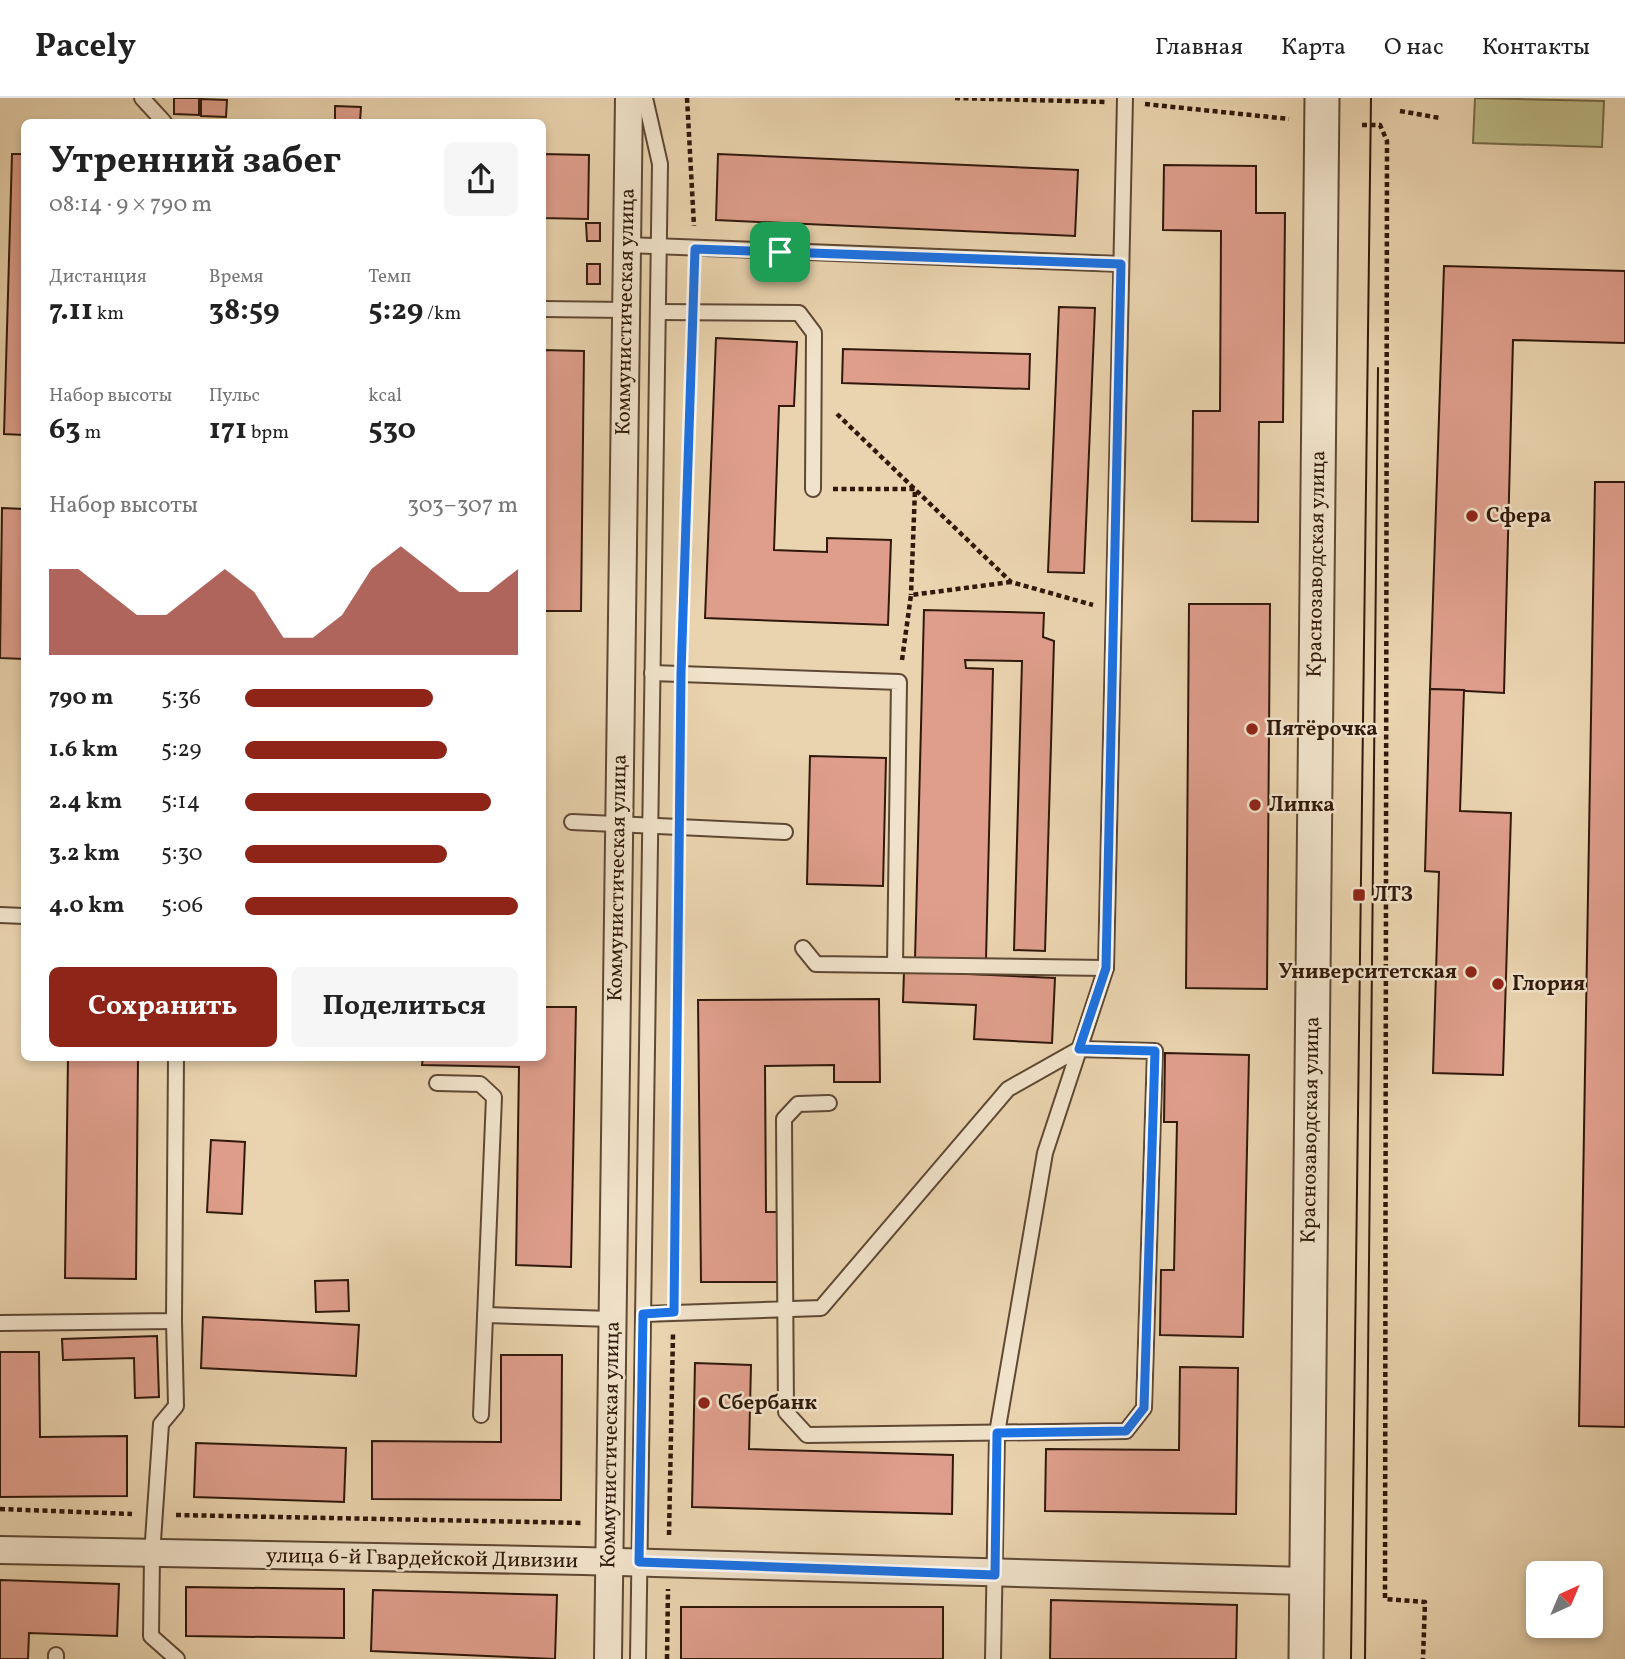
<!DOCTYPE html>
<html lang="ru">
<meta charset="utf-8">
<style>
body{margin:0;font-family:Vollkorn,serif;background:#f6f6f6;color:#222;height:100vh;display:flex;flex-direction:column;font-size:26px;white-space:nowrap}
*{box-sizing:border-box;margin:0}
p{font-size:23px;color:#767676}
.icon{flex:none;width:38px;height:38px;fill:none;stroke:currentColor;stroke-width:2;stroke-linecap:round;stroke-linejoin:round}
.map{position:relative;flex:1;overflow:hidden}
.sheet{position:absolute;left:21px;top:21px;width:525px;height:942px;display:flex;flex-direction:column;background:#fff;border-radius:10px;box-shadow:0 4px 10px #0003}
.sheet>*{flex:none}
.needle{width:46px;rotate:44deg}
.fabs{position:absolute;left:1526px;top:1463px;display:grid;gap:14px}
.fabs a{display:grid;place-items:center;width:77px;height:77px;border-radius:10px;background:#fff;box-shadow:0 4px 10px #0003;font-size:35px}
.pin{position:absolute;display:grid;place-items:center;width:60px;height:60px;color:#fff;margin:-30px;border-radius:14px;box-shadow:0 4px 10px #0006}
.round{display:grid;place-items:center;flex:none;width:74px;height:74px;border-radius:10px;background:#f6f6f6}
.head{display:flex;align-items:center;justify-content:space-between;height:119px;padding:0 28px}
h1{font-size:38px;font-weight:700;line-height:52px}
.metrics{display:grid;grid-template-columns:repeat(3,1fr);gap:10px;height:119px;padding:7px 28px}
.metrics div{display:grid;align-content:center}
.metrics b{font-size:30px;font-weight:700}
.metrics small{font-size:19px;font-weight:400}
.metrics p{font-size:19px}
.chart{height:196px;padding:14px 28px}
.chart p{display:flex;justify-content:space-between}
.chart svg{width:100%;height:126px;margin-top:7px;fill:#8f2418;opacity:.7}
.action{display:flex;gap:14px;margin-top:auto;padding:14px 28px}
.action a{flex:1;height:80px;border-radius:10px;background:#8f2418;color:#fff;font-size:28px;font-weight:700;line-height:80px;text-align:center}
.action a+a{background:#f6f6f6;color:#222}
ul{padding:0 28px;list-style:none;font-size:23px}
li{display:grid;grid-template-columns:112px 84px 1fr;align-items:center;height:52px}
li i{height:18px;border-radius:9px;background:#8f2418}
header{display:flex;align-items:center;gap:42px;box-sizing:border-box;height:98px;padding:0 35px;background:#fff;border-bottom:2px solid #e0e0e0}
header strong{font-size:33px}
nav{display:flex;gap:38px;margin-inline-start:auto;font-size:24px}
.map>svg:first-child{display:block}
.green{fill:#bcbb87;stroke:#766a49;stroke-width:2}
.building{fill:#df9e8c;stroke:#30190b;stroke-width:2}
.lines{fill:none;stroke-linecap:round;stroke-linejoin:round}
.service-casing{stroke:#5e4834;stroke-width:18}
.minor-casing{stroke:#5e4834;stroke-width:30}
.tertiary-casing{stroke:#5e4834;stroke-width:37}
.path{stroke:#30190b;stroke-width:4.5;stroke-dasharray:5 3.5;stroke-linecap:butt}
.service{stroke:#f1e3cb;stroke-width:14}
.minor{stroke:#f1e3cb;stroke-width:26}
.tertiary{stroke:#f1e3cb;stroke-width:33}
.tram{stroke:#30190b;stroke-width:2}
.route-casing{stroke:#fff;stroke-width:14}
.route{stroke:#1a73e8;stroke-width:9}
.poi-dot{fill:#8f2418;stroke:#f1e3cb;stroke-width:2.5}
.labels{text-anchor:middle;dominant-baseline:central;stroke-width:5;stroke-linejoin:round;paint-order:stroke}
.street-label{font-size:21px;fill:#30190b;stroke:#f1e3cb}
.poi-label{font-size:21px;font-weight:bold;fill:#30190b;stroke:#f1e3cb;text-anchor:start}
</style>
<header>
<strong>Pacely</strong>
<nav><a>Главная</a><a>Карта</a><a>О нас</a><a>Контакты</a></nav>
</header>
<div class="map">
<svg width="1625" height="1561" viewBox="0 0 1625 1561">
<rect width="100%" height="100%" fill="#ead4af"/>
<filter id="stains"><feTurbulence type="fractalNoise" baseFrequency=".00286" numOctaves="4"/><feColorMatrix values="0 0 0 0 .2 0 0 0 0 .09 0 0 0 0 .02 0 0 0 .5 -.17"/></filter>
<radialGradient id="worn" r=".72"><stop offset=".6" stop-color="#630" stop-opacity="0"/><stop offset="1" stop-color="#630" stop-opacity=".3"/></radialGradient>
<path class="green" d="M1475,0l129,3 -2,46 -129,-4z"/>
<g class="building">
<path d="M174,0h25v17l-25,-1z"/>
<path d="M201,1l26,1 -1,17 -25,-1z"/>
<path d="M335,8l26,1 -1,15h-25z"/>
<path d="M12,56h12v281l-20,-1z"/>
<path d="M542,56l47,1 -1,64 -46,-1z"/>
<path d="M718,56l360,16 -3,66 -359,-16z"/>
<path d="M1164,67l92,1v47h29l-2,209h-24l-1,100 -66,-1 1,-110h27l1,-180 -58,-1z"/>
<path d="M586,125h14v18h-13z"/>
<rect x="587" y="166" width="13" height="20"/>
<path d="M1444,168l181,5v72l-112,-3 -9,353 -74,-4z"/>
<path d="M1059,209l36,1 -11,265 -36,-1z"/>
<path d="M716,240l81,4 -3,64h-15l-5,144 53,2v-14l64,2 -3,85 -183,-7z"/>
<path d="M843,251l187,5 -1,35 -187,-6z"/>
<path d="M542,252l42,1 -3,260h-39z"/>
<path d="M1595,384h30v945l-46,-1z"/>
<path d="M2,410l22,1v150l-24,-1z"/>
<path d="M1189,506h81l-3,385 -81,-1z"/>
<path d="M924,512l120,3 -1,24 11,4 -9,310 -31,-1 8,-289 -57,-1 1,8 27,1 -7,291 -71,-1z"/>
<path d="M1430,591l34,1 -4,121 51,2 -8,262 -70,-2 6,-201 -14,-1z"/>
<path d="M810,658l76,2 -3,128 -76,-2z"/>
<path d="M904,873l151,7 -3,65 -78,-4 2,-34 -73,-3z"/>
<path d="M879,901l1,83h-46v-17l-69,1 1,146h12l1,70h-78l-3,-282z"/>
<path d="M542,909h34l-5,260 -55,-2 3,-198 -97,-2 1,-8h119z"/>
<path d="M1165,955l84,2 -6,282 -83,-2 1,-65h13l3,-148h-13z"/>
<path d="M68,959h70l-2,222 -71,-1z"/>
<path d="M211,1042l34,2 -3,72 -35,-2z"/>
<path d="M348,1182l1,31 -33,1 -1,-31z"/>
<path d="M203,1219l156,8 -3,51 -155,-8z"/>
<path d="M157,1238l2,61 -24,1 -1,-40 -71,2 -1,-21z"/>
<path d="M0,1254h39l1,85 87,-1v60l-127,1z"/>
<path d="M501,1257h61l-1,145 -189,-1v-58l129,1z"/>
<path d="M695,1265l56,2 -2,84 204,6 -1,59 -260,-7z"/>
<path d="M1180,1269l58,1 -2,146 -191,-3 1,-62 133,1z"/>
<path d="M196,1345l150,5 -2,54 -150,-5z"/>
<path d="M0,1482l119,4 -2,52 -88,-3 -1,26h-28z"/>
<path d="M186,1489l158,2v49l-158,-2z"/>
<path d="M373,1492l184,5 -2,64 -184,-8z"/>
<path d="M1051,1502l186,5 -1,54h-186z"/>
<rect x="681" y="1509" width="262" height="52"/>
</g>
<g class="lines">
<defs>
<g id="service">
<path d="M142,0l22,24"/>
<path d="M627,147l494,19"/>
<path d="M542,211l84,1"/>
<path d="M658,214l141,1 15,20 -1,156"/>
<path d="M652,575l247,9 -4,283"/>
<path d="M572,724l213,10"/>
<path d="M0,817l24,1"/>
<path d="M803,850l13,16 290,4"/>
<path d="M437,985l43,1 14,13 -13,318"/>
<path d="M643,1216l178,-6 187,-219 71,-40 76,2 -11,357 -18,23 -319,4 -21,-23 -2,-293 14,-15 31,-1"/>
<path d="M485,1217l127,4"/>
<path d="M174,1223l2,85 -15,18 -9,131 -1,81 26,23"/>
<path d="M0,1225l174,-2 2,-264"/>
<path d="M56,1561v-4"/>
<path d="M638,1561l22,-1495 -15,-66"/>
<path d="M993,1561l4,-226 48,-280 61,-185 19,-870"/>
</g>
<g id="minor">
<path d="M0,1452l583,11 723,20"/>
<path d="M608,1561l21,-1561"/>
</g>
<path id="tertiary" d="M1306,1561l16,-1561"/>
</defs>
<use href="#service" class="service-casing"/>
<use href="#minor" class="minor-casing"/>
<use href="#tertiary" class="tertiary-casing"/>
<g class="path">
<path d="M687,0l7,128"/>
<path d="M955,0l150,4"/>
<path d="M1145,6l144,15"/>
<path d="M1400,13l40,7"/>
<path d="M1362,27h18l7,16 -2,1458 40,3 -2,57"/>
<path d="M693,191l1,-19"/>
<path d="M837,316l174,168 82,23"/>
<path d="M833,391h82l-4,106"/>
<path d="M682,555l10,-320"/>
<path d="M902,562l9,-65 100,-13"/>
<path d="M681,599v110"/>
<path d="M674,1192l7,-443"/>
<path d="M0,1411l132,5"/>
<path d="M176,1417l407,8"/>
<path d="M669,1437l4,-201"/>
<path d="M667,1561l1,-70"/>
</g>
<use href="#service" class="service"/>
<use href="#minor" class="minor"/>
<use href="#tertiary" class="tertiary"/>
<g class="tram">
<path d="M1351,1561l20,-1561"/>
<path d="M1365,1561l13,-1291"/>
</g>
</g>
<g class="lines">
<defs>
<path id="route" d="M695,151l426,15 -15,704 -27,81 76,2 -11,357 -18,23 -129,2 -2,142 -356,-13 4,-248 31,-2 7,-638z"/>
</defs>
<use href="#route" class="route-casing"/>
<use href="#route" class="route"/>
</g>
<g class="poi-dot">
<circle cx="1472" cy="418" r="7"/>
<circle cx="1252" cy="631" r="7"/>
<circle cx="1255" cy="707" r="7"/>
<rect x="1352" y="790" width="14" height="14" rx="3.5"/>
<circle cx="1471" cy="874" r="7"/>
<circle cx="1498" cy="886" r="7"/>
<circle cx="704" cy="1305" r="7"/>
</g>
<g class="labels">
<g class="street-label">
<text transform="translate(626 214) rotate(-89)">Коммунистическая улица</text>
<text transform="translate(1317 466) rotate(-89)">Краснозаводская улица</text>
<text transform="translate(618 780) rotate(-89)">Коммунистическая улица</text>
<text transform="translate(1311 1032) rotate(-89)">Краснозаводская улица</text>
<text transform="translate(611 1347) rotate(-89)">Коммунистическая улица</text>
<text transform="translate(422 1461) rotate(1)">улица 6-й Гвардейской Дивизии</text>
</g>
<g class="poi-label">
<text x="1486" y="418">Сфера</text>
<text x="1266" y="631">Пятёрочка</text>
<text x="1269" y="707">Липка</text>
<text x="1373" y="797">ЛТЗ</text>
<text x="1457" y="874" text-anchor="end">Университетская</text>
<text x="1512" y="886">Глория</text>
<text x="718" y="1305">Сбербанк</text>
</g>
</g>
<rect width="100%" height="100%" filter="url(#stains)"/>
<rect width="100%" height="100%" fill="url(#worn)"/>
</svg>
<div class="fabs">
<a><svg class="needle" viewBox="-14 -14 28 28"><path d="M0-13l5 13h-10z" fill="#e53935"/><path d="M0 13l5-13h-10z" fill="#767676"/></svg></a>
</div>
<div class="pin" style="left:780px;top:154px;background:#1e9e55"><svg class="icon" aria-label="arrive" viewBox="0 0 24 24"><path d="M6 21V4h12l-3 4 3 4H6"/></svg></div>
<section class="sheet">
<div class="head"><div><h1>Утренний забег</h1><p>08:14 · 9 × 790 m</p></div><a class="round"><svg class="icon" aria-label="share" viewBox="0 0 24 24"><path d="M12 15V3M7 8l5-5 5 5M5 13v7h14v-7"/></svg></a></div>
<div class="metrics">
<div><p>Дистанция</p><b>7.11<small> km</small></b></div>
<div><p>Время</p><b>38:59</b></div>
<div><p>Темп</p><b>5:29<small> /km</small></b></div>
</div>
<div class="metrics">
<div><p>Набор высоты</p><b>63<small> m</small></b></div>
<div><p>Пульс</p><b>171<small> bpm</small></b></div>
<div><p>kcal</p><b>530</b></div>
</div>
<div class="chart"><p><span>Набор высоты</span>303–307 m</p>
<svg viewBox="0 0 160 44" preserveAspectRatio="none"><path d="M0 44V14L10 14L20 22L30 30L40 30L50 22L60 14L70 22L80 38L90 38L100 30L110 14L120 6L130 14L140 22L150 22L160 14V44z"/></svg>
</div>
<ul>
<li><b>790 m</b>5:36<i style="width:69%"></i></li>
<li><b>1.6 km</b>5:29<i style="width:74%"></i></li>
<li><b>2.4 km</b>5:14<i style="width:90%"></i></li>
<li><b>3.2 km</b>5:30<i style="width:74%"></i></li>
<li><b>4.0 km</b>5:06<i style="width:100%"></i></li>
</ul>
<div class="action"><a>Сохранить</a><a>Поделиться</a></div>
</section>
</div>
